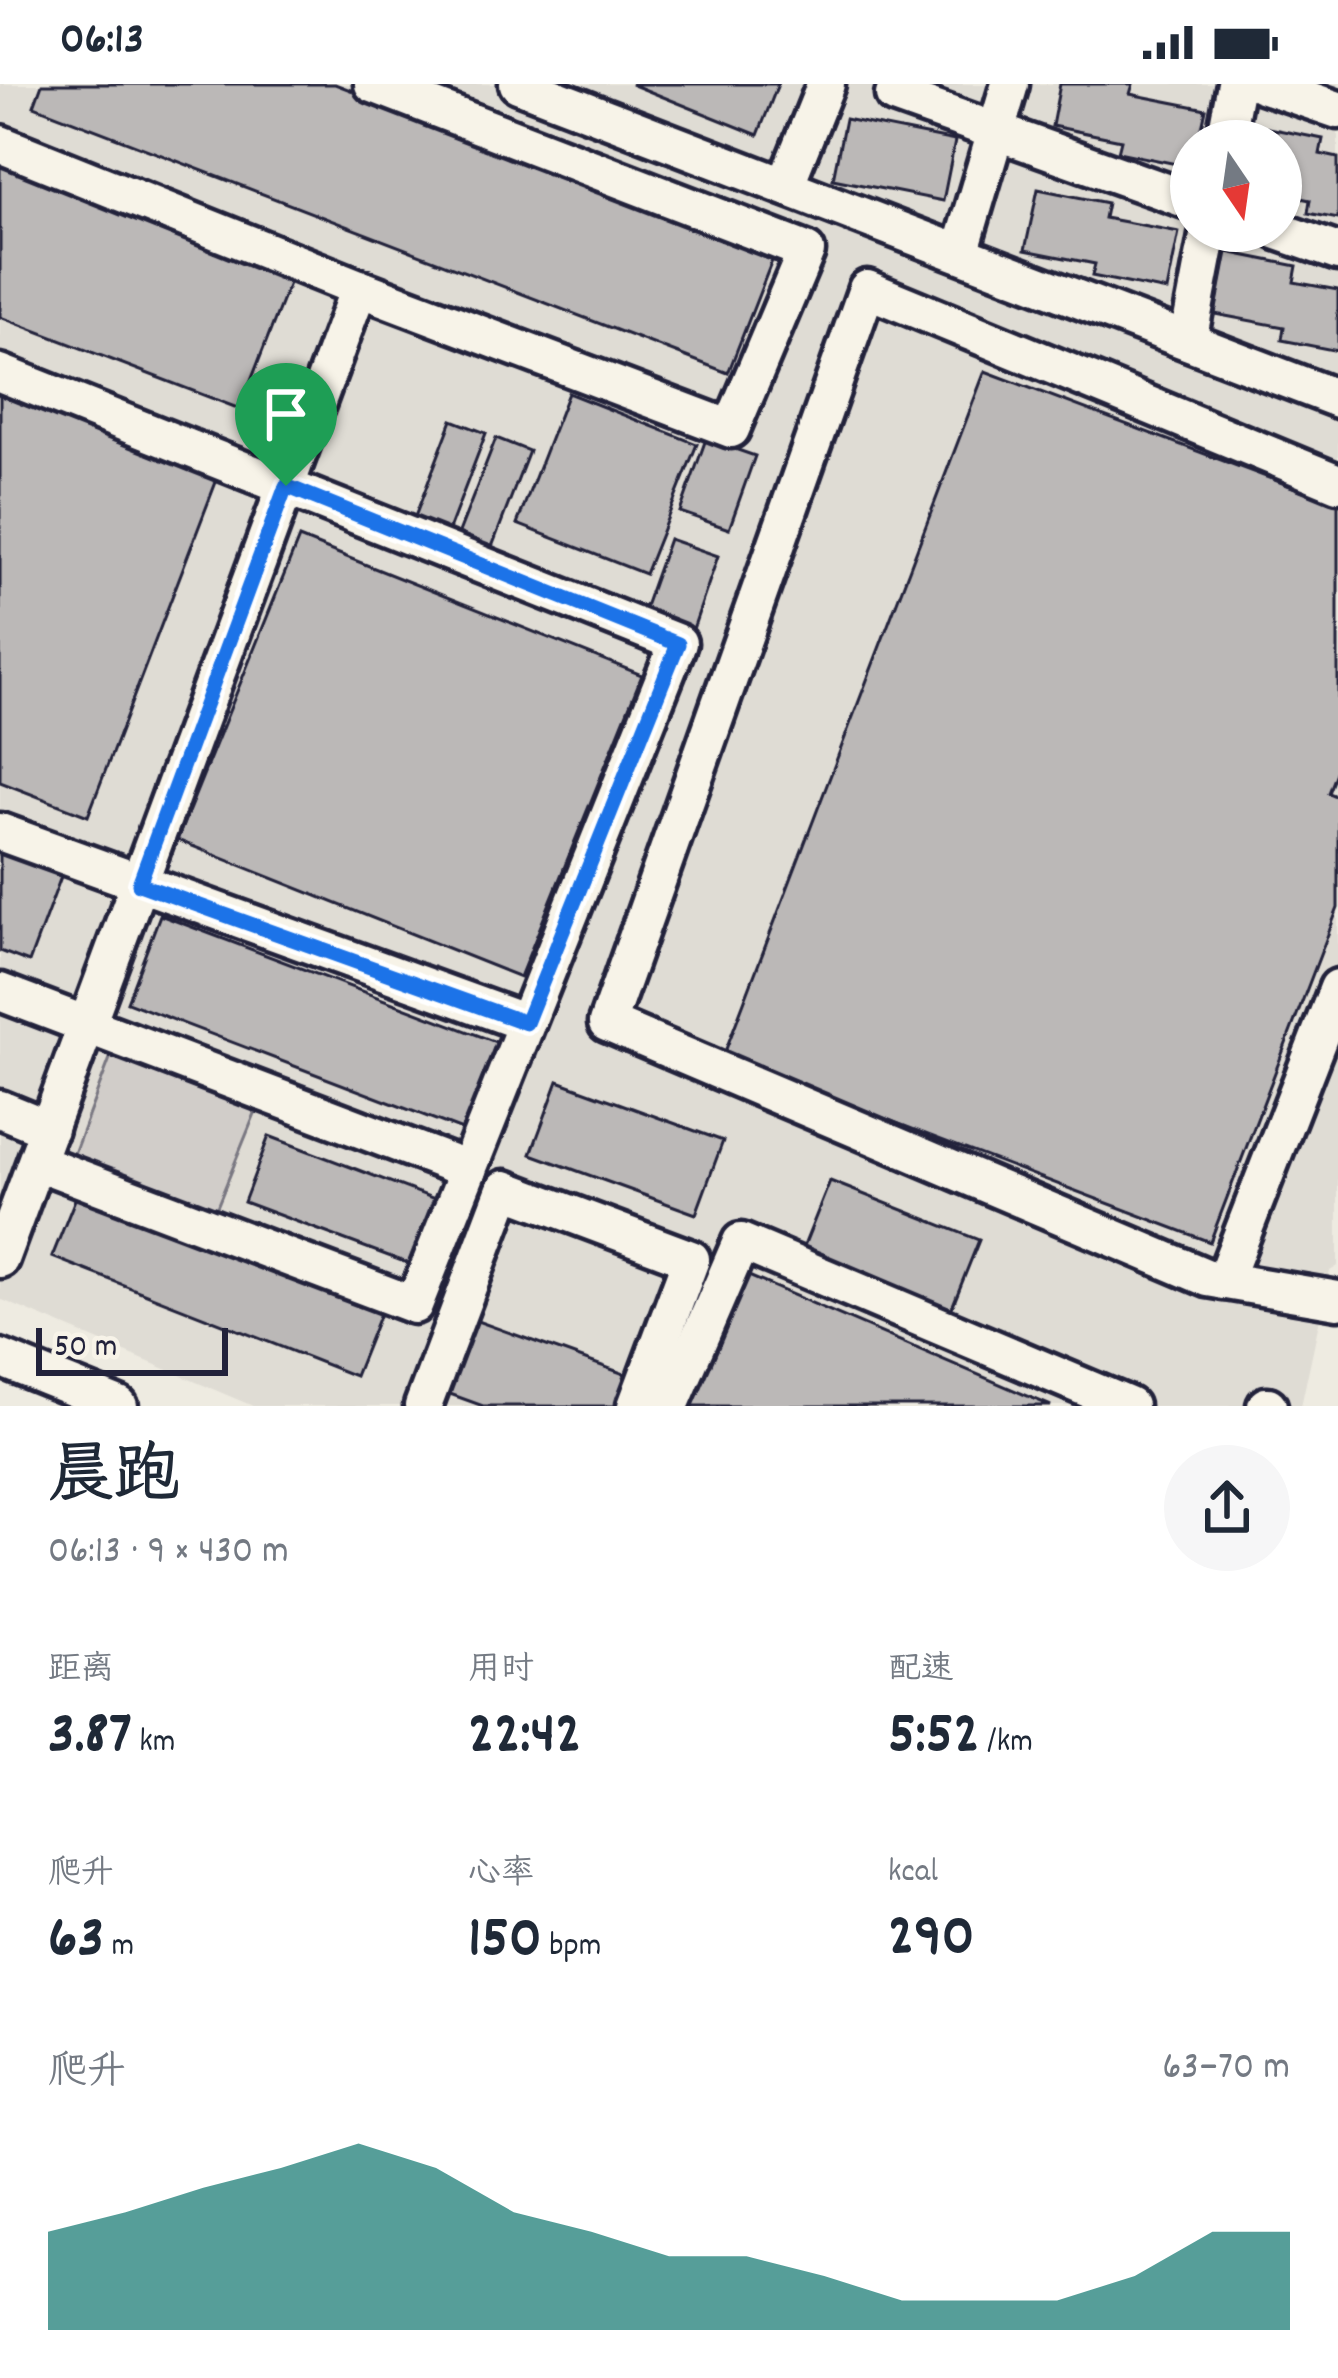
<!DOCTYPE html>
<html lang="zh">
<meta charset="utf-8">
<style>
body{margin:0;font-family:Dekko,"LXGW WenKai TC",sans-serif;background:#f6f6f7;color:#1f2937;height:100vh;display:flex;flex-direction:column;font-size:45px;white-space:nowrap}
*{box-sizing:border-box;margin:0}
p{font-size:39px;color:#747a83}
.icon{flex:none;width:66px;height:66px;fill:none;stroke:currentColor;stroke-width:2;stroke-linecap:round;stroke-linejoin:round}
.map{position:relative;height:1322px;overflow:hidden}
.drawer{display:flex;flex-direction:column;background:#fff;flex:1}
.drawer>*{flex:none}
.needle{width:78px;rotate:167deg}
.buttons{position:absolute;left:1170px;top:36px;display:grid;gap:24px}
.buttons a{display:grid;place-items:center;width:132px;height:132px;border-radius:50%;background:#fff;box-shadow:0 3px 9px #0004;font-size:60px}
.scale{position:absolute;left:36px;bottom:30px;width:192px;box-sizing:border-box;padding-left:12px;border:6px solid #22223b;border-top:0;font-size:33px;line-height:42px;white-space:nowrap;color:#22223b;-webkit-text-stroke:9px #f7f3e8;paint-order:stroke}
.pin{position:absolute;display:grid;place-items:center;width:102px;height:102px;color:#fff;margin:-123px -51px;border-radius:50% 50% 50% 0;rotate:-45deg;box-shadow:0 0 12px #0007}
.pin .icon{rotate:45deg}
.round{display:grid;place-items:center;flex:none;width:126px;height:126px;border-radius:63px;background:#f6f6f7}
.head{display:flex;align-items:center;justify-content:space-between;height:204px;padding:0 48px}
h1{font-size:66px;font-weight:800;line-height:90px}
.metrics{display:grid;grid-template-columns:repeat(3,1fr);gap:18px;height:204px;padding:12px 48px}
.metrics div{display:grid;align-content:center}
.metrics b{font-size:60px;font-weight:800}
.metrics small{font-size:33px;font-weight:400}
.metrics p{font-size:33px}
.chart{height:336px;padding:24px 48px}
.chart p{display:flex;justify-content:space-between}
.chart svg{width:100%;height:216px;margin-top:12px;fill:#0f766e;opacity:.7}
.status{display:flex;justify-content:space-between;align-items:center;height:84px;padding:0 60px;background:#fff;direction:ltr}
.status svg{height:33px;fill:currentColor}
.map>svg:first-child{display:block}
.built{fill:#dfdcd4;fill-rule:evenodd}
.green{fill:#d1cdc9;stroke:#7a7882;stroke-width:3}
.building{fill:#bbb8b7;stroke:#22223b;stroke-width:3}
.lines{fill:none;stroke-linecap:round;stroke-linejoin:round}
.minor-casing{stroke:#22223b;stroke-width:45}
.minor{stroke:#f7f3e8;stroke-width:36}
.route-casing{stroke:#fff;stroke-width:24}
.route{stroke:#1a73e8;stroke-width:15}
</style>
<div class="status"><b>06:13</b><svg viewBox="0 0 49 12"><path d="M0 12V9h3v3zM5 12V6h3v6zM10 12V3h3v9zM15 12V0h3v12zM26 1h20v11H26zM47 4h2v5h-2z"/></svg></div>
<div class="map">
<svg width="1338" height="1322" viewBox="0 0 1338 1322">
<rect width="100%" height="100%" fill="#eeebe1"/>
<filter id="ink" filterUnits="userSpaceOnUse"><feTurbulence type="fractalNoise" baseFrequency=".00833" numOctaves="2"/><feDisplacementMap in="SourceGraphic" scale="24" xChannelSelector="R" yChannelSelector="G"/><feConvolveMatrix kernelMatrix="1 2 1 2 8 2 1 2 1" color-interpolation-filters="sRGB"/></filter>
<g filter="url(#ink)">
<path class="built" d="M0,0h1338v1182l-8,5 -29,135h-1048l-253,-107zM1191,57h90v90h-90z"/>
<path class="green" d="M114,964l144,58 -46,113 -142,-55z"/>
<g class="building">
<path d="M42,0h293l440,169 -47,120 -694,-267z"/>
<path d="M631,0h147l-20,51z"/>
<path d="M1060,0h73l-3,10 76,15 -7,32h-8v26l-73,-15 3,-12 -69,-14z"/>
<path d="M845,35l110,22 -12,60 -110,-22z"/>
<path d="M1253,41l70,14 -3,15 18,4v61l-30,-6 2,-13 -29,-6v-53h-31z"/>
<path d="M0,82l291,112 -51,131 -240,-92z"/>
<path d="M1038,105l69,14 -3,15 75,14 -12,59 -75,-15 3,-12 -70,-14z"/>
<path d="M1227,168l70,14 -3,16 44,8v61l-56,-11 2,-13 -69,-13z"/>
<path d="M985,287l353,133v263l-10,26 10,4v111l-128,334 -487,-185z"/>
<path d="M0,302l221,83 -133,347 -88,-34z"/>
<path d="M568,309l129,51 -52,130 -128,-50z"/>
<path d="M452,336l34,13 -39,102 -34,-13z"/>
<path d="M496,354l33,13 -39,101 -34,-12z"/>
<path d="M706,355l49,17 -26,73 -49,-17z"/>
<path d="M299,454l343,137 -122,302 -343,-137z"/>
<path d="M669,455l49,17 -25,73 -50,-17z"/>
<path d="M0,767l62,23 -33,88 -29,-11z"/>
<path d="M160,831l344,130 -34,88 -343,-131z"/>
<path d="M558,997l165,60 -27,73 -165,-60z"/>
<path d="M269,1052l174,66 -25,65 -174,-65z"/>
<path d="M830,1097l149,59 -28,70 -149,-59z"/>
<path d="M80,1103l303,119 -28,70 -303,-119z"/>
<path d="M744,1190l307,132h-364z"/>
<path d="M466,1233l164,59 -10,30h-137l-44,-16z"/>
</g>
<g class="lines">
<defs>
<g id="minor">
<path d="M518,0l820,315"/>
<path d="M1262,0l76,26"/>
<path d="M894,11l297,106"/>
<path d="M1225,57l11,-57"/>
<path d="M0,60l359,144"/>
<path d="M785,102l41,-102"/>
<path d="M1278,147l60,21"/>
<path d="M960,169l50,-169"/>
<path d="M1188,257l21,-110"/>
<path d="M0,289l678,270 -264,662 -377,-143"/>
<path d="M1338,399l-471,-194 -260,734 601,255 130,22"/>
<path d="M0,748l526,191"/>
<path d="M0,908l468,178"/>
<path d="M0,1025l49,20"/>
<path d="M0,1175l359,-971 372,141 75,-178 -433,-167"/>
<path d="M1224,1197l114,-293"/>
<path d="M0,1274l119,48"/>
<path d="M423,1322l82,-217 186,70 -55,147"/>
<path d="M670,1322l71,-164 388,164"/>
<path d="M1266,1322h2"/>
</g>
</defs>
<use href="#minor" class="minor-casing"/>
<use href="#minor" class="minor"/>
</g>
</g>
<g class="lines" filter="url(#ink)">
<defs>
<path id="route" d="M286,402l392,158 -152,379 -387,-139z"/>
</defs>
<use href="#route" class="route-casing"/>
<use href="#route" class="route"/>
</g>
</svg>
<div class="buttons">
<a><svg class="needle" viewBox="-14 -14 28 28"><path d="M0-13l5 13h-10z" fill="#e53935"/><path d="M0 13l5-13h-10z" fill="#747a83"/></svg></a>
</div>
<div class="scale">50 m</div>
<div class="pin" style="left:286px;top:402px;background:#1e9e55"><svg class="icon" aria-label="arrive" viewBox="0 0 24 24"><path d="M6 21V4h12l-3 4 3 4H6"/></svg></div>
</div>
<section class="drawer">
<div class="head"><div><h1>晨跑</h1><p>06:13 · 9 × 430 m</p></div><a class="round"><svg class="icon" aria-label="share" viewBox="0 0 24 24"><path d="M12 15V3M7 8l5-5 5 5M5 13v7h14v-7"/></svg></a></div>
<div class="metrics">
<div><p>距离</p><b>3.87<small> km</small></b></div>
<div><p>用时</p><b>22:42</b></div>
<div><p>配速</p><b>5:52<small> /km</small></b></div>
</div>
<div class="metrics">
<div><p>爬升</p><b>63<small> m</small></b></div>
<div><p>心率</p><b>150<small> bpm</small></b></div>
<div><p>kcal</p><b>290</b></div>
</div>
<div class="chart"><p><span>爬升</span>63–70 m</p>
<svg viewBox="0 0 160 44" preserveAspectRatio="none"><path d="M0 44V24L10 20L20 15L30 11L40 6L50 11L60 20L70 24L80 29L90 29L100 33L110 38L120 38L130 38L140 33L150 24L160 24V44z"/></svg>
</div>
</section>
